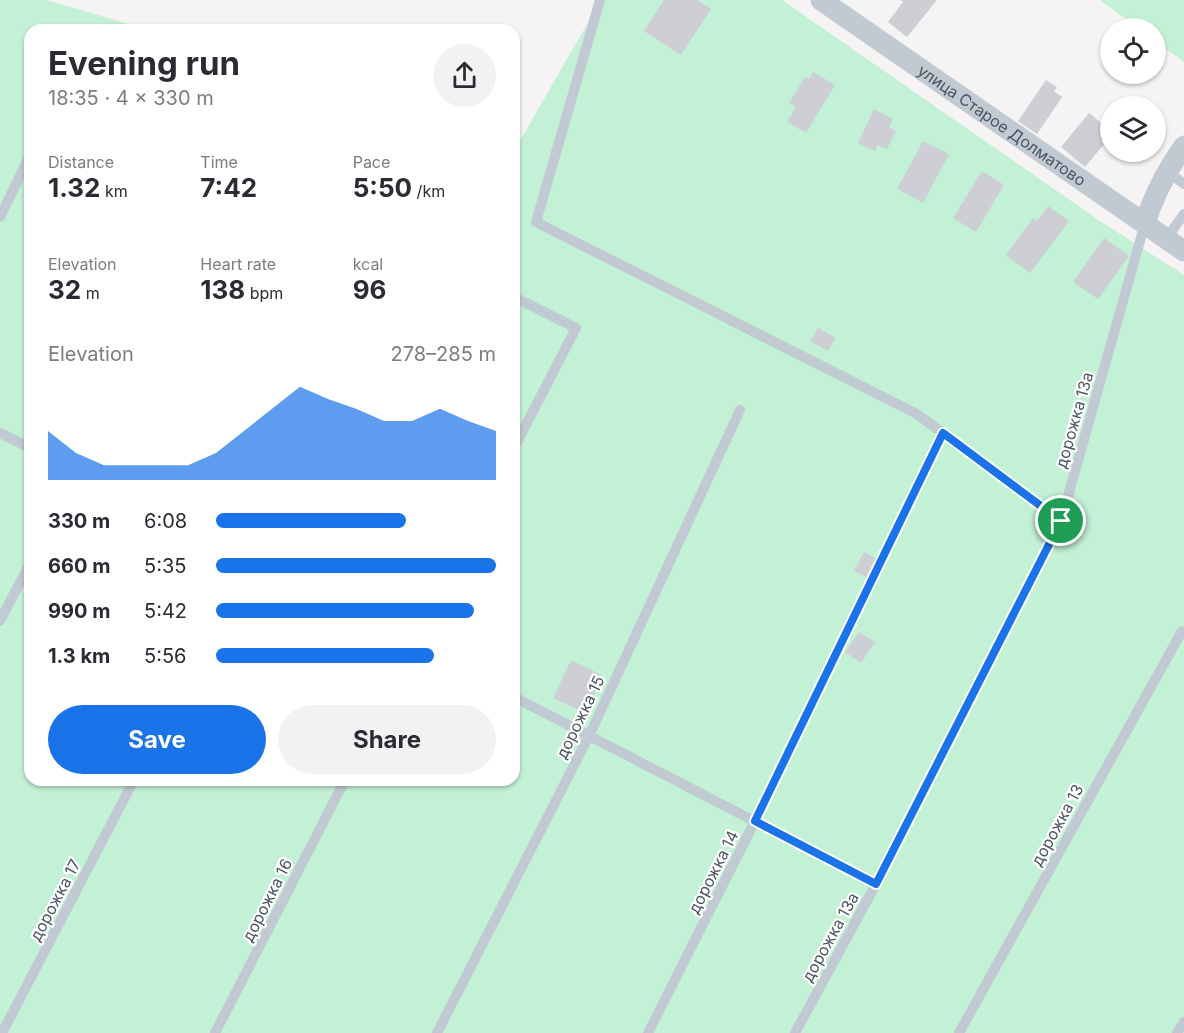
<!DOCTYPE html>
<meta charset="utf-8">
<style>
body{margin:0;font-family:Inter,sans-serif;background:#f2f2f3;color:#2b2b33;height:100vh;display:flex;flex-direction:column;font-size:22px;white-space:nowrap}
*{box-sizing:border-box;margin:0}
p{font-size:20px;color:#7c7c81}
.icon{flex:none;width:33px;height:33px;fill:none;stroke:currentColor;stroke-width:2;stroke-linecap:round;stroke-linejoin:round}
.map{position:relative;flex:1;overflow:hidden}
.drawer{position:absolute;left:24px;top:24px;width:496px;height:762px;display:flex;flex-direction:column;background:#fff;border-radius:18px;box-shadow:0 2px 4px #0004}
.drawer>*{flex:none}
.buttons{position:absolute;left:1100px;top:18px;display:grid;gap:12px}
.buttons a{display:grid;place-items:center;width:66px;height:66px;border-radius:50%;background:#fff;box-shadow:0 2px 4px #0004;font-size:30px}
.pin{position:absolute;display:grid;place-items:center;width:51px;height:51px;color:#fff;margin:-26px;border:3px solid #fff;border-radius:50%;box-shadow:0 2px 6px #0007}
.round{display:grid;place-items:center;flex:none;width:63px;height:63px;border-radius:32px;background:#f2f2f3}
.overview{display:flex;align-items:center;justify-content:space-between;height:102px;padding:0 24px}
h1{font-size:33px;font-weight:700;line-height:45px}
.stats{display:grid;grid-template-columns:repeat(3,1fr);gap:9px;height:102px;padding:6px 24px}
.stats div{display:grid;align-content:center}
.stats b{font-size:26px;font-weight:700}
.stats small{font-size:16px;font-weight:400}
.stats p{font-size:16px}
.chart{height:168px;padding:12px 24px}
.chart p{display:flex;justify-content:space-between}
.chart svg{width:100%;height:108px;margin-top:6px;fill:#1a73e8;opacity:.7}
.button{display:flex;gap:12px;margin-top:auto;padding:12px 24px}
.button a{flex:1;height:69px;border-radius:36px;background:#1a73e8;color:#fff;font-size:24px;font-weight:700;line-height:69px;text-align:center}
.button a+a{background:#f2f2f3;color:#2b2b33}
ul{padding:0 24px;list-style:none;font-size:20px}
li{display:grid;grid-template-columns:96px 72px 1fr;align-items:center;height:45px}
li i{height:15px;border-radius:8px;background:#1a73e8}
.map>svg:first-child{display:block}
.green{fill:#c3f1d5}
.building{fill:#cdcfd5}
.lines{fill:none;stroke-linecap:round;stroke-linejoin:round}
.lane{stroke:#c1cad2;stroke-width:10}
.street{stroke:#c1cad2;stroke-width:21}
.route-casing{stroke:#fff;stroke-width:12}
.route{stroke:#1a73e8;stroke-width:8}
.labels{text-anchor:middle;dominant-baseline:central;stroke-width:4.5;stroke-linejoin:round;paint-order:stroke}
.street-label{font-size:16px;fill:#4a5661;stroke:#fff}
</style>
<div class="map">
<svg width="1184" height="1033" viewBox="0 0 1184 1033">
<rect width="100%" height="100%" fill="#f5f3f3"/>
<g class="green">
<path d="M0,0h47l102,30h-119v750h484l1,-643 6,2 80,-139h181l318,221 84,54v758h-1184z"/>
<path d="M1100,0h84v62l-29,-21v-13h-17z"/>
</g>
<g class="building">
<path d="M664,0h33l14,9 -30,46 -37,-24z"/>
<path d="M900,0h37l-30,37 -19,-15 15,-20z"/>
<path d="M813,72l22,13 -29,48 -19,-11 9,-15 -7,-4 16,-26 4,2z"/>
<path d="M1046,80l11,7 -3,4 8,6 -25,37 -19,-13z"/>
<path d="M874,109l19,10 -4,8 7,4 -9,18 -9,-4 -3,6 -17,-8z"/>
<path d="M1089,113l21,17v7l-25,30 -24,-20z"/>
<path d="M923,141l26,13 -26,49 -26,-14z"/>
<path d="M982,171l22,14 -28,47 -23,-14z"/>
<path d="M1048,206l21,15 -39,52 -24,-18 27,-37 4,3z"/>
<path d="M1104,238l25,18 -31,43 -25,-17z"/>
<path d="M818,328l18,10 -8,13 -18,-10z"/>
<path d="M864,552l13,7 -10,18 -13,-6z"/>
<path d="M859,632l16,10 -14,21 -16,-11z"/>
<path d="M571,660l32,16 -18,37 -32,-15z"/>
</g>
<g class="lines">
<g class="lane">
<path d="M600,0l-64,222 381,192 144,107"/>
<path d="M1167,171l17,13"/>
<path d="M0,217l30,-62"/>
<path d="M1166,239l18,-25"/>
<path d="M514,297l62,31 -62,120"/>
<path d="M0,433l30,15"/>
<path d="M0,621l30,-58"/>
<path d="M514,697l362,187"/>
<path d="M2,1033l132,-253"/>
<path d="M215,1033l130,-253"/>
<path d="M437,1033l152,-297 151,-326"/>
<path d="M648,1033l107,-212 188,-388"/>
<path d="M795,1033l81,-149 185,-363 84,-298"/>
<path d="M959,1033l223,-402"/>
<path d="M1177,1033l7,-11"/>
</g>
<g class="street">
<path id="s1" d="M821,0l363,251"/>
<path d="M1145,223c9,-29 22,-53 39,-77"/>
</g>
</g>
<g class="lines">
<defs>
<path id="route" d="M943,433l118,88 -185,363 -121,-63z"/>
</defs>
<use href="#route" class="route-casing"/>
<use href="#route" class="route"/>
</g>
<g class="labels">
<g class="street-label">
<text stroke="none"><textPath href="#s1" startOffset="220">улица Старое Долматово</textPath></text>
<text transform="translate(1074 420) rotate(-74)">дорожка 13а</text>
<text transform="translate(580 717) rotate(-64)">дорожка 15</text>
<text transform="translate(1057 825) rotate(-61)">дорожка 13</text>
<text transform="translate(713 872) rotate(-63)">дорожка 14</text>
<text transform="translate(55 900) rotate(-62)">дорожка 17</text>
<text transform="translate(267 900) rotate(-63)">дорожка 16</text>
<text transform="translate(830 937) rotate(-61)">дорожка 13а</text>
</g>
</g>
</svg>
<div class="buttons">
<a><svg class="icon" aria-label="locate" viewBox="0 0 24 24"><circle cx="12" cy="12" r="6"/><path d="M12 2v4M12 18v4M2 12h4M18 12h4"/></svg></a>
<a><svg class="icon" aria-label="layers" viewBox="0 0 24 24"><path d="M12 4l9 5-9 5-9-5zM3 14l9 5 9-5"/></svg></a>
</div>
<div class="pin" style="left:1061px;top:521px;background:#1e9e55"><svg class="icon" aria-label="arrive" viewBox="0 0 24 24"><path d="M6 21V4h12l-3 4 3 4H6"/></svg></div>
<section class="drawer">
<div class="overview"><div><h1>Evening run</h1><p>18:35 · 4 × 330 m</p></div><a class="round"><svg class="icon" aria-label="share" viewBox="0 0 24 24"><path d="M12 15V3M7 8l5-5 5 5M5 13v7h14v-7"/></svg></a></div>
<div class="stats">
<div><p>Distance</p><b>1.32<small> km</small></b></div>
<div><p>Time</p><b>7:42</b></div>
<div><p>Pace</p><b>5:50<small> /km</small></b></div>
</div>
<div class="stats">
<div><p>Elevation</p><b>32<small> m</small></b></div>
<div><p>Heart rate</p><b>138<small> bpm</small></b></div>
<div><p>kcal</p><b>96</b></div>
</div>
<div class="chart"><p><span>Elevation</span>278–285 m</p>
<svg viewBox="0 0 160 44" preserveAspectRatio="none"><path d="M0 44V24L10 33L20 38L30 38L40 38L50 38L60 33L70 24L80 15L90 6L100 11L110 15L120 20L130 20L140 15L150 20L160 24V44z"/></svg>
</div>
<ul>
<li><b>330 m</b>6:08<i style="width:68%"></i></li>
<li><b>660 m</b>5:35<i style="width:100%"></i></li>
<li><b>990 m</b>5:42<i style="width:92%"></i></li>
<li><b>1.3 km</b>5:56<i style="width:78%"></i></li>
</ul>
<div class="button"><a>Save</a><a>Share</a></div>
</section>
</div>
